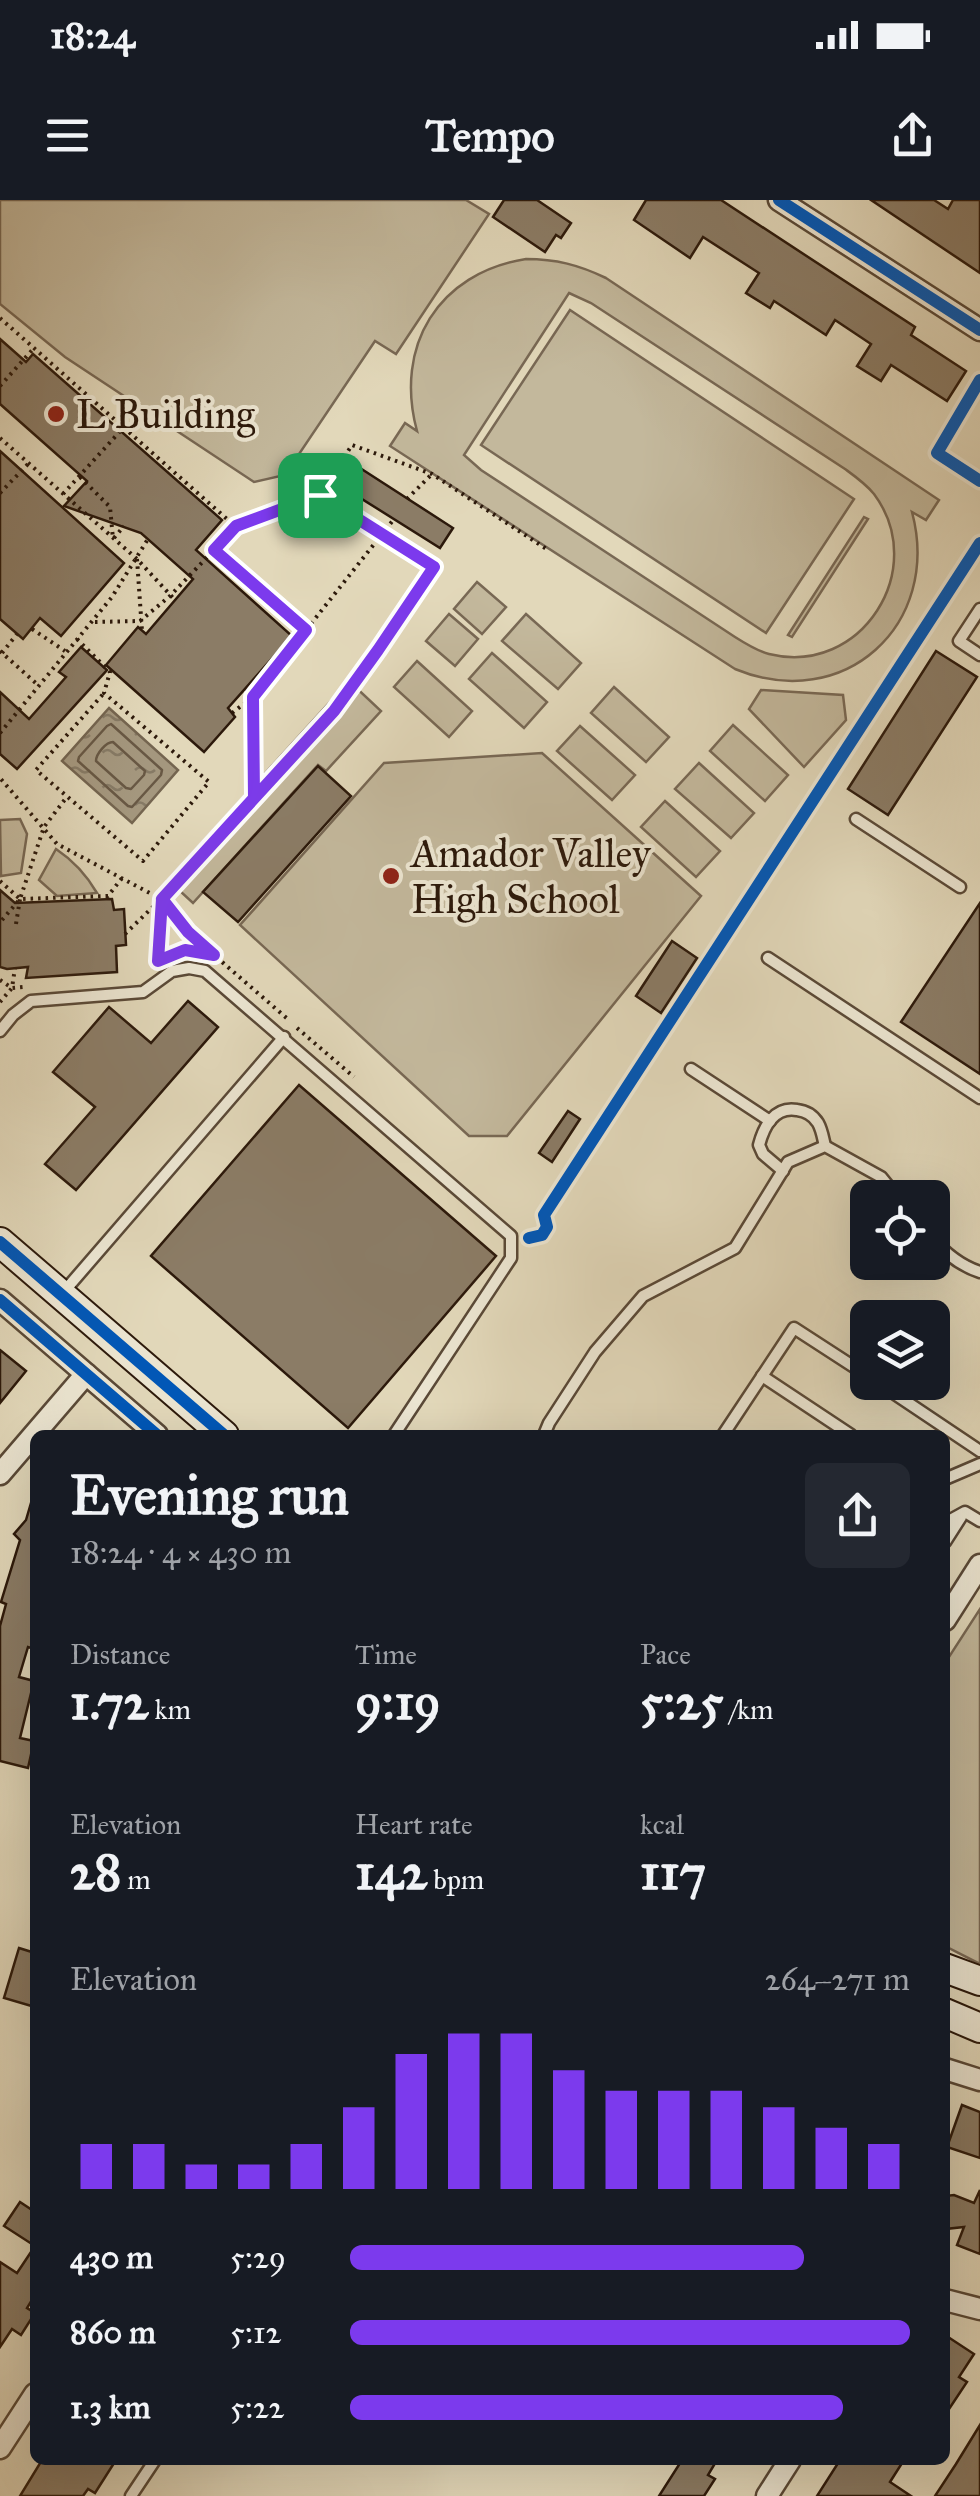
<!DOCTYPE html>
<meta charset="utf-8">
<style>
body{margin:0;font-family:"IM FELL Great Primer",serif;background:#242831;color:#f1f3f6;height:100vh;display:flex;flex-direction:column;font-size:38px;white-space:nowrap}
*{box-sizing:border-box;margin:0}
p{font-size:32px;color:#9ea1a6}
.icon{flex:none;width:55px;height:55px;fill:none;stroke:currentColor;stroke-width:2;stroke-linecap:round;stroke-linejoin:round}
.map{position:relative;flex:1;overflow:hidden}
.sheet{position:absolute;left:30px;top:1230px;width:920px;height:1035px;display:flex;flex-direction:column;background:#171b24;border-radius:15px;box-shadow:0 10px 40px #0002}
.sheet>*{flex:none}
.controls{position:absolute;left:850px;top:980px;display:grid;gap:20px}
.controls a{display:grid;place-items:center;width:100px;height:100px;border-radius:15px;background:#171b24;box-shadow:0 10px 40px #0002;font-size:50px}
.pin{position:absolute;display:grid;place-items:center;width:85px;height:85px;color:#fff;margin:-42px;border-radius:20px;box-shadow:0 5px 15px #0006}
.round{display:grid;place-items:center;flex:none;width:105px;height:105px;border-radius:15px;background:#242831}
.overview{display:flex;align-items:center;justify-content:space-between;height:170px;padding:0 40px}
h1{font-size:55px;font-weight:800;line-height:75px}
.metrics{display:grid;grid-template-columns:repeat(3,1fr);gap:15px;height:170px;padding:10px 40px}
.metrics div{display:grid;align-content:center}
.metrics b{font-size:50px;font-weight:800}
.metrics small{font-size:28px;font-weight:400}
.metrics p{font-size:28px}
.chart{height:280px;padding:20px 40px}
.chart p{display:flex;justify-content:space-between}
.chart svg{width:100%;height:180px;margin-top:10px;stroke:#7c3aed;stroke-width:6}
ul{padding:0 40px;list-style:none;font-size:32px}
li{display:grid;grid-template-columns:160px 120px 1fr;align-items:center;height:75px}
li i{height:25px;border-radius:12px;background:#7c3aed}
.status{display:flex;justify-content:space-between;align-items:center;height:70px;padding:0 50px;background:#171b24;direction:ltr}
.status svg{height:28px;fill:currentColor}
header{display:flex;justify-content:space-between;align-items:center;height:130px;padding:0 40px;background:#171b24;font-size:45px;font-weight:800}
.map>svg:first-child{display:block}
.green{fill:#c3b89c;stroke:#786854;stroke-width:2.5;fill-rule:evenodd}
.water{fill:url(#water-ripples);stroke:#746550;stroke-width:2.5}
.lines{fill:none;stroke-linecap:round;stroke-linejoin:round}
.shore{stroke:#685844;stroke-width:2.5}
.building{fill:#8b7c66;stroke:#2c190b;stroke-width:2.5}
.lane-casing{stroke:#5a4937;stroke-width:15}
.street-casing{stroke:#5a4937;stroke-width:25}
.secondary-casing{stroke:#2c190b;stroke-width:32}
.path{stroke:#2c190b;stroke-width:4;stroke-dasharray:2.5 5;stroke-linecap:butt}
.lane{stroke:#ece6d2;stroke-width:10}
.street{stroke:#ece6d2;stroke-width:20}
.secondary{stroke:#ece6d2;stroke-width:28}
.cycleway-casing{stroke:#ece6d2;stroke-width:19}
.cycleway{stroke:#0057b8;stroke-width:12}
.route-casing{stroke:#fff;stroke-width:20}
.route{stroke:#7c3aed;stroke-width:12}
.poi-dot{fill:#8f2418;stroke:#ece6d2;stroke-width:4}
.labels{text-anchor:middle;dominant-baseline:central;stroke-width:8;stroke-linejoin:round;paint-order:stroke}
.poi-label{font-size:40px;fill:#2c190b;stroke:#ece6d2;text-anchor:start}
</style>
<div class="status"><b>18:24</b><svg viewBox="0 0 49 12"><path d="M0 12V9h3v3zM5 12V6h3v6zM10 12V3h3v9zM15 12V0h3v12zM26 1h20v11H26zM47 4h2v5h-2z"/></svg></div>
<header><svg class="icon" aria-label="menu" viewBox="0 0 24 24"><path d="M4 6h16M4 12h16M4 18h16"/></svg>Tempo<svg class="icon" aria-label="share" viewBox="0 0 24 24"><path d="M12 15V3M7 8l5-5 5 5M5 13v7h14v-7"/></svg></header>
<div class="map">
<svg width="980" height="2296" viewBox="0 0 980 2296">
<defs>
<pattern id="water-ripples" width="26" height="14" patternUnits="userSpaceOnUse" patternTransform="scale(2.5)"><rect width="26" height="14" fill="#a4977e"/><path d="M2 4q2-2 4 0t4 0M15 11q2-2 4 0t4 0" fill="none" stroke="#867a65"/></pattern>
</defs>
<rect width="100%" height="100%" fill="#e2d8ba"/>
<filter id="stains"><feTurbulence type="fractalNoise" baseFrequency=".002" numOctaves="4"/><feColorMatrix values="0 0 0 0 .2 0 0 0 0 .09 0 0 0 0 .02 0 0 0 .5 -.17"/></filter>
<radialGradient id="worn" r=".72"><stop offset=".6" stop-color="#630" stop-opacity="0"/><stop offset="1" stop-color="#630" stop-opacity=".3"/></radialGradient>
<g class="green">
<path d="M0,0h466l23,14 -93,140 -21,-13 -90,134 -31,7 -189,-125 -65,-53z"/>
<path d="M526,59c30,0 53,6 80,19l333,222 -13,20 -14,-8c30,113 -68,202 -177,157l-345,-223 15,-23 12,8c-23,-85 21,-158 109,-172zM569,93l22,10 254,166c11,8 21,15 29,25 56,75 -13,183 -105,160 -12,-3 -23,-10 -34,-17l-254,-167 -17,-15z"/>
<path d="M570,110l284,189 -88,134 -285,-188z"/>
<path d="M864,317l4,2 -76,118 -4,-2z"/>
<path d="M477,382l29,25 -24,27 -28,-25z"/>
<path d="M449,414l29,25 -23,27 -29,-25z"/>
<path d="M526,414l55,49 -23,26 -56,-48z"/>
<path d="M492,453l55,49 -23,26 -55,-49z"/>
<path d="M417,461l55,50 -23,26 -55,-50z"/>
<path d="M349,481l32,30 -55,60 -8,-6 -125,138 -25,-23z"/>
<path d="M614,487l55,50 -23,25 -55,-49z"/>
<path d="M761,490l82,5 3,25 -42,47 -55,-58z"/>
<path d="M733,525l55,50 -23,26 -55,-50z"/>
<path d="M580,526l55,49 -23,25 -55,-49z"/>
<path d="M542,553l159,143 -194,240h-38l-229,-211 144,-162z"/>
<path d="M699,563l55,50 -23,25 -56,-49z"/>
<path d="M665,601l55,50 -24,26 -55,-50z"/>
<path d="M20,619l7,15 -6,39 -20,3 -1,-56z"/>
<path d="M56,649c18,12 30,25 41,44l-40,3 -18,-16z"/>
<path d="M980,1409v355l-35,-18v-283z"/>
</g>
<path class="water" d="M109,508l69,62 -46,53 -70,-62z"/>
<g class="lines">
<g class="shore">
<path d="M111,524l51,46 -1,5 -29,32 -4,-1 -50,-45 1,-4 28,-31z"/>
<path d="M113,542l32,29 -1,4 -13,14 -5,-1 -30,-27c0,-7 10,-19 17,-19z"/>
</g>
</g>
<g class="building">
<path d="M504,0h33l34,23 -10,15 -5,-3 -11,17 -52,-35z"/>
<path d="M646,0h75l194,127 -4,8 55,36 -19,30 -56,-36 -10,16 -24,-15 14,-22 -36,-24 -9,15 -52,-34 -4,7 -24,-15 13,-20 -56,-36 -13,21 -56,-38z"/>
<path d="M871,0h63l14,9 5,-9h27v73z"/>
<path d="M0,139l26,23 7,-8 189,166 -26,30 96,86 -64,72 7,9 -31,35 -98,-87 32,-38 8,7 47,-55 -52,-46 -77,-27 23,-25 -87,-77z"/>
<path d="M0,251l124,112 -63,73 -21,-18 -17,21 -23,-20z"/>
<path d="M360,268l93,60 -13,20 -94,-59z"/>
<path d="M81,447l26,23 -90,99 -17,-15v-62l29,27 37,-42 -7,-5z"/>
<path d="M936,451l41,26 -89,138 -40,-26z"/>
<path d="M318,566l33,30 -113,126 -35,-30z"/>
<path d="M0,690l15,13 97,-4 2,11 10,-1 2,36 -10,1 1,26 -91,6 2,-11 -21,2 -7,-2z"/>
<path d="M980,703v171l-79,-52z"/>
<path d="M672,741l25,17 -36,55 -25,-17z"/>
<path d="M188,801l30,26 -142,163 -31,-26 50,-57 -42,-35 56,-65 42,36z"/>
<path d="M299,885l197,171 -148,172 -197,-172z"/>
<path d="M568,911l12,8 -28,43 -13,-9z"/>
<path d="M0,1150l26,21 -26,32z"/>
<path d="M31,1303l4,1v145l-7,-2 -9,30 15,4 -14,57 14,3 -6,27 -28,-7v-135l6,-22 -5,-2 19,-62 -6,-6 12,-14z"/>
<path d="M19,1748l16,5v54l-31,-9z"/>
<path d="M962,1905l18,7v46l-33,-11z"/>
<path d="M980,1990v64l-23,-9 7,-18 -19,2v-33l9,-1 20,8z"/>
<path d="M20,2002l15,10v83l-8,13 8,5 -14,22 -9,-6 -12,18v-85l17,11 18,-27 -31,-20z"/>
<path d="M945,2135l29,19 -15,23 8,5 -22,33z"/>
<path d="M980,2225v71h-45l21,-32z"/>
<path d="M42,2260h74l-21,33 -7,-4 -5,7h-63z"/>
<path d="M682,2260h35l-9,15 7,4 -11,17h-45z"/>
<path d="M840,2260h64l-14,22 21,14h-94z"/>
</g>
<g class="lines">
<defs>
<g id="lane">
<path d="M980,409l-21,32 21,14"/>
<path d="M856,619l104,68"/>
<path d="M768,758l212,140"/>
<path d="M0,831l13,-16 18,-14 112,-9 29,-21 17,-3 16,3 306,265v22l-117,177"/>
<path d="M691,869l79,52"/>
<path d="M783,971l-20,-17 -4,-9c5,-19 16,-39 38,-35 9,1 16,5 21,13 4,7 5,15 7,23"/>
<path d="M932,1038c13,15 29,28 48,34"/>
<path d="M61,1095l223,-258"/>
<path d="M762,1176l89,59"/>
<path d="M877,1182l103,69"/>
<path d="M544,1235l5,-12 46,-71 48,-56 92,-48 53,-86 37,-16 56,31 17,21"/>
<path d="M723,1235l71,-107 74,48"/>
<path d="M945,1279l35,-15"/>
<path d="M945,1323l20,-11 15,9"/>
<path d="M945,1342l16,-25"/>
<path d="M131,2296l24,-36"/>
</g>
<g id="street">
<path d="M779,0l201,130"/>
<path d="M0,1100l157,135"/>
<path d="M0,1274l86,-100"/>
<path d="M945,1420l35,-55"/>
<path d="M945,1869l35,11"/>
<path d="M945,2100l35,9"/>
<path d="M0,2248l35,-54"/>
<path d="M767,2296l23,-36"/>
</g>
<g id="secondary">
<path d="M0,1042l224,193"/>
<path d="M945,1768l35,13"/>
<path d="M945,1813l35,15"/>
</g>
</defs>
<use href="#lane" class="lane-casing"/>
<use href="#street" class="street-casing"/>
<use href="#secondary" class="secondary-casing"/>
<g class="path">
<path d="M0,118l236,209 84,-32 113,72 -99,144 -173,188 -104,-55 -57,-66"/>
<path d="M0,186l34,-38"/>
<path d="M0,238l137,121 38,41"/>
<path d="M80,277l30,30 3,32"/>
<path d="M0,293l28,-29"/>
<path d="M63,294l61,-67"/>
<path d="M320,295l32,-50 80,29 116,76"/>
<path d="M407,299l25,-25"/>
<path d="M114,338l10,-12"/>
<path d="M214,350l93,80"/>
<path d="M137,359l5,72"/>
<path d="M95,422l45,-1 30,-25 66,-69"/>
<path d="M32,429l33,22"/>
<path d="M77,439l33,33 -6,21 105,89 -66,79 -107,-91 68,-77"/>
<path d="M0,451l38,34"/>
<path d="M2,453l15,-19"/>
<path d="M246,489l7,8 2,100"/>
<path d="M232,513l21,-16 141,-178"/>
<path d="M0,533l112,-136 36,-58"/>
<path d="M0,681l20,18 88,-3 14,-18"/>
<path d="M161,699l27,33 25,22"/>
<path d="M2,720l18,-21 24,-72 22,-29"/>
<path d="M16,724l4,-25"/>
<path d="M125,734l36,-35"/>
<path d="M210,754l4,1 76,66"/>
<path d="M158,761l3,-62"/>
<path d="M0,780l12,8 11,-1"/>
<path d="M0,802l12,-14 3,-20"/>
<path d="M297,828l57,49"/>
</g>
<use href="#lane" class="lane"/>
<use href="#street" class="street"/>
<use href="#secondary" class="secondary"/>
<defs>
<g id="cycleway">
<path d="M779,0l201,130"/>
<path d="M980,180l-43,73 43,28"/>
<path d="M529,1038l13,-3 5,-8 -3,-12 436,-672"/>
<path d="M0,1042l224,193"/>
<path d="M0,1100l157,135"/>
</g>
</defs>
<use href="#cycleway" class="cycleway-casing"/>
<use href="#cycleway" class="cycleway"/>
</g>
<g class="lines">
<defs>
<path id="route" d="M320,295l-84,31 -22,24 92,80 -53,67 1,101 -92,101 26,33 26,23 -29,-5 -27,11 4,-62 172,-188 44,-61 56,-83 -114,-72"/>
</defs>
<use href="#route" class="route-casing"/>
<use href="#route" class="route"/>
</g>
<g class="poi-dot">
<circle cx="56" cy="214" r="10"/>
<circle cx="391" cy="676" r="10"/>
</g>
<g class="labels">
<g class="poi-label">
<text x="76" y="214">L Building</text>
<text x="411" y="653">Amador Valley<tspan x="411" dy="46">High School</tspan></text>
</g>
</g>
<rect width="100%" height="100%" filter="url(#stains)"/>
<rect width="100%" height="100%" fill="url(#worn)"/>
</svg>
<div class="controls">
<a><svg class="icon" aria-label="locate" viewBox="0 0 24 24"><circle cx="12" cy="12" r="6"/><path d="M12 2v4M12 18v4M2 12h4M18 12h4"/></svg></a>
<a><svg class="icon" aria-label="layers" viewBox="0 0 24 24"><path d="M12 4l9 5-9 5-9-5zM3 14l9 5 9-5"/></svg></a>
</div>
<div class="pin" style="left:320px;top:295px;background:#1e9e55"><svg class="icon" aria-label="arrive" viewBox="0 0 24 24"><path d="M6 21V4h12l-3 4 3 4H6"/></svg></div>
<section class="sheet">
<div class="overview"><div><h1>Evening run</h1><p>18:24 · 4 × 430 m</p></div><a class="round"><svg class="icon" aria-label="share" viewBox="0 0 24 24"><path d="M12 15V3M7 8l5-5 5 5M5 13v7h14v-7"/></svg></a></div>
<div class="metrics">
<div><p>Distance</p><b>1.72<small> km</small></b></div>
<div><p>Time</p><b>9:19</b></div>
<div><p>Pace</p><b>5:25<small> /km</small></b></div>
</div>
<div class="metrics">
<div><p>Elevation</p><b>28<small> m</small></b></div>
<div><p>Heart rate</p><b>142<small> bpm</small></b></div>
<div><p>kcal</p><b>117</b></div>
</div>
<div class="chart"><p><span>Elevation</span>264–271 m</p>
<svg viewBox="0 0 160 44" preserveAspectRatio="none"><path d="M5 44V33M15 44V33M25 44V38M35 44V38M45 44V33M55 44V24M65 44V11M75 44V6M85 44V6M95 44V15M105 44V20M115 44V20M125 44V20M135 44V24M145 44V29M155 44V33"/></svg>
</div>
<ul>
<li><b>430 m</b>5:29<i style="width:81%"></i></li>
<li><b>860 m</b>5:12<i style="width:100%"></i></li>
<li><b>1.3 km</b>5:22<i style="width:88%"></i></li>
</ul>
</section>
</div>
